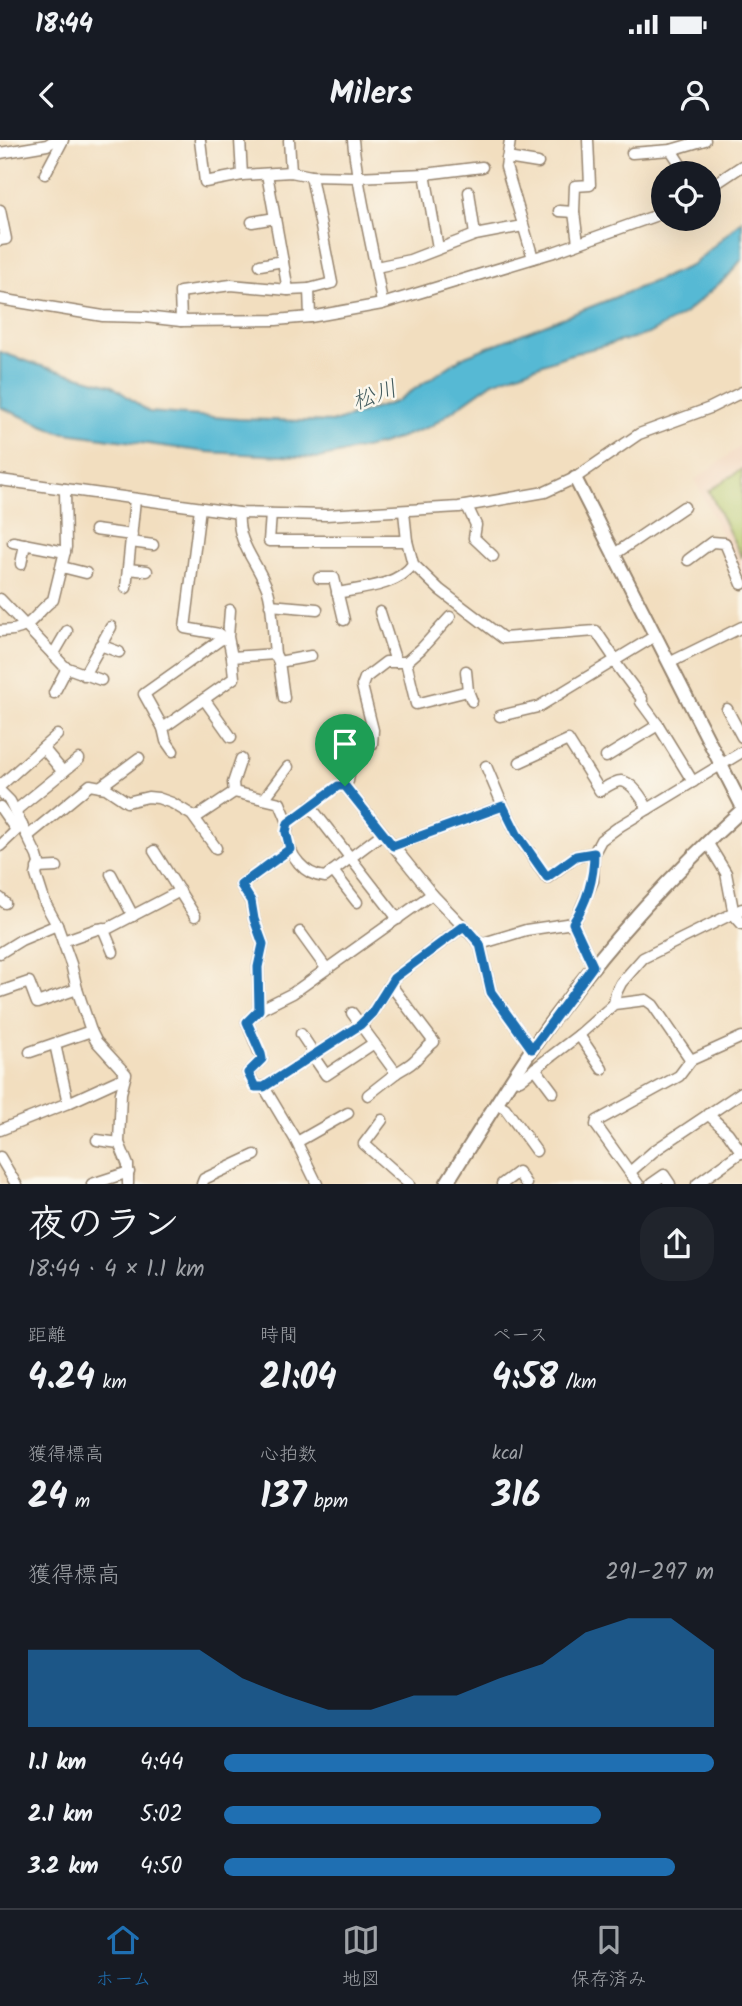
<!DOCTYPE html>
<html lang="ja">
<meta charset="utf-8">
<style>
body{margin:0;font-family:Kalam,"Klee One",sans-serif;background:#20242c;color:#f1f3f6;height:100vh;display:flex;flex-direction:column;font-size:26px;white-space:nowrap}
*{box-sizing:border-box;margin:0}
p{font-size:23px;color:#9ea1a6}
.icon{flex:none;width:38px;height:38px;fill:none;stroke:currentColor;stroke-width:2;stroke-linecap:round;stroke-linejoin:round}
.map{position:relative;height:1044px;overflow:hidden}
.drawer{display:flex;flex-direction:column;background:#171b24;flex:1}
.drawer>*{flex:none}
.controls{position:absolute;left:651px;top:21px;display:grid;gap:14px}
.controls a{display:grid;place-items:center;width:70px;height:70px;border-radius:50%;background:#171b24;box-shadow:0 7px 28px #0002;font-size:35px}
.pin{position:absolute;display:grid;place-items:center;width:60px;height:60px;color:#fff;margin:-72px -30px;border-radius:50% 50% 50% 0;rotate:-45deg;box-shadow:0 0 7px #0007}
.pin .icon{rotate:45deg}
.round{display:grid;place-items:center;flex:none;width:74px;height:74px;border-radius:28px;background:#20242c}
.head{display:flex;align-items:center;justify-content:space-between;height:119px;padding:0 28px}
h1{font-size:38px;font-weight:600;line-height:52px}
.stats{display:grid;grid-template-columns:repeat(3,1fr);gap:10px;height:119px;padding:7px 28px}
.stats div{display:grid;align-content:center}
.stats b{font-size:35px;font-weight:600}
.stats small{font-size:19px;font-weight:400}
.stats p{font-size:19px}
.chart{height:196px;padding:14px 28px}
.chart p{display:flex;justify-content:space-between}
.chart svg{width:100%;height:126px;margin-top:7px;fill:#1f6fb2;opacity:.7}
ul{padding:0 28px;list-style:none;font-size:23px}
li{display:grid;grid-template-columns:112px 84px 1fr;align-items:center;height:52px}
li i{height:18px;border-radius:9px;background:#1f6fb2}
.status{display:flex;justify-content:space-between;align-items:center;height:49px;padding:0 35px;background:#171b24;direction:ltr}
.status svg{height:19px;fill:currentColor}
header{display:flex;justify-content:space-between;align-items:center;height:91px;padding:0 28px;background:#171b24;font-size:32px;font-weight:600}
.tab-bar{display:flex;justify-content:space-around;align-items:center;height:98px;border-top:2px solid #363941;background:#171b24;font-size:19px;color:#9ea1a6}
.tab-bar a{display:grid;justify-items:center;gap:4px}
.tab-bar .selected{color:#1f6fb2}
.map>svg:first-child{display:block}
.built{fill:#f2d5bd}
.green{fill:#b5c86c;stroke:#787945;stroke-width:2}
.water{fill:#56b9d4;stroke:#487279;stroke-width:2}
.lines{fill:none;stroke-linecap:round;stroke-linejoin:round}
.minor-casing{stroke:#96846e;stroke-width:13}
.tertiary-casing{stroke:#96846e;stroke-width:16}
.minor{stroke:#fff;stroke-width:10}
.tertiary{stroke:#fff;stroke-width:12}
.route-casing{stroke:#fff;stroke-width:14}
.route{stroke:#1f6fb2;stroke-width:9}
.labels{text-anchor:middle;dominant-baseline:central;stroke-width:5;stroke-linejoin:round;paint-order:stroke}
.water-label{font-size:23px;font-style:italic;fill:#445c5e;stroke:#fbf7ec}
</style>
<div class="status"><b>18:44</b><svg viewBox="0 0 49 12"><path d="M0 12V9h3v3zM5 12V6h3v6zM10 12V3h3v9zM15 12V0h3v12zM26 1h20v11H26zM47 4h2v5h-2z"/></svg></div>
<header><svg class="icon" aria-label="back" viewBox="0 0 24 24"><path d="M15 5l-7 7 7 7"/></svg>Milers<svg class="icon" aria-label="person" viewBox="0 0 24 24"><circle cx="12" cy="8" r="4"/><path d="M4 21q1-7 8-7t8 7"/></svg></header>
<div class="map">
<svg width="742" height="1044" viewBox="0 0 742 1044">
<rect width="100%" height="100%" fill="#fbf7ec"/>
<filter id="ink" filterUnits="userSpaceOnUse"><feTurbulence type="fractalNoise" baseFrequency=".0143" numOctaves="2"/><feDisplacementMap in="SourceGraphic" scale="14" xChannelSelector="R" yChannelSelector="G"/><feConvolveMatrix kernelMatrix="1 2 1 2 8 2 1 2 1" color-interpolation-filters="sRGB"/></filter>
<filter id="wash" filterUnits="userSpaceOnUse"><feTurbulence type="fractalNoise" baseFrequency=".00686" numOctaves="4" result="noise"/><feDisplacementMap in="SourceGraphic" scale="28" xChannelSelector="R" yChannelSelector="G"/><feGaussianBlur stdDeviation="1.57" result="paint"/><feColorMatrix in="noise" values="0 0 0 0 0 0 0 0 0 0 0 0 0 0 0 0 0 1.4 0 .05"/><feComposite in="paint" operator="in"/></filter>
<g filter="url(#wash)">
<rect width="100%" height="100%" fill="#f2debf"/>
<path class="built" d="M742,305v132l-47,-97z"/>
<path class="green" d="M742,329v89l-33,-67z"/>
<path class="water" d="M742,80v39l-13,16 -45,39 -36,20 -80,21 -75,27 -62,44 -49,18 -63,14 -112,-6 -148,-20 -59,-25v-55l38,13 73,20 38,27 89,7 96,3 61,-20 70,-46 161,-63 67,-28z"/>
</g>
<g filter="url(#ink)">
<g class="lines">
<defs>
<g id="minor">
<path d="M200,0l5,42 37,-7 49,-3 20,4 45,1 69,-3 57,-7"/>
<path d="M240,0l2,35"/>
<path d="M289,0l2,32"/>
<path d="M353,0c5,55 21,109 29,164"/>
<path d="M510,0l-4,27 27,91"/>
<path d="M671,10l15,23"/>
<path d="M0,13l47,-8 8,-5"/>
<path d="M632,13l39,-3 34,-10"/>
<path d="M507,18l31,5"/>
<path d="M45,34l18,-34"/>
<path d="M267,34l21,116 21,-1"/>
<path d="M425,34l13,74"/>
<path d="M709,48l33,-22"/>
<path d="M469,52l6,43"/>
<path d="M0,70l6,29 -6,1"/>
<path d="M559,71l15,1"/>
<path d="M252,82l23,-4"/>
<path d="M578,103l-4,-31 1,-26 15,-1 -2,-45"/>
<path d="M260,125l23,-4"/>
<path d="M376,127l34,-7 65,-25 48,-9"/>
<path d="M0,159l103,17 42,1 36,4 95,-1 34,-3 72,-13 172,-52 109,-39"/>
<path d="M310,177l-1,-28 23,-6 -21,-107"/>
<path d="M181,181l-1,-29 51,-7 57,5"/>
<path d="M0,340l239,33 87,2 133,-8 86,-15 30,-14 64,-44 71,-26 32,-16"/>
<path d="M467,366l9,19 -2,13 19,18"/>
<path d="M200,368l-15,120 34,6 4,5"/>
<path d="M404,372l3,29 6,23 27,26 63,48 93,-7 19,28 1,5 26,35 -1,3 17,23 35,57"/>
<path d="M239,373c-3,29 18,49 28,75 6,13 6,50 8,66l4,8 5,36"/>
<path d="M271,374l-2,27h138"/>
<path d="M95,390l37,5"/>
<path d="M13,402l52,10"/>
<path d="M131,402l22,3"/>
<path d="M613,415l71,-48"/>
<path d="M688,420l24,-18 13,1 17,41"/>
<path d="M21,424l4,-20"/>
<path d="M62,427l24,6"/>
<path d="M128,429l19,2"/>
<path d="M319,438h15l10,42"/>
<path d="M126,448l9,-89"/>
<path d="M337,453c25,-5 61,-7 76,-29"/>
<path d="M0,459l65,68 36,13"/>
<path d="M270,465l47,4"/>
<path d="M230,470l-2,27 4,20 43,-3"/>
<path d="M380,472l16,50"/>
<path d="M0,491c6,-1 12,0 17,-2 15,-3 24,-22 36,-29l13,-53 -1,-58"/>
<path d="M100,505l19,7"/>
<path d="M53,515l14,-24"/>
<path d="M279,522l32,-6"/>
<path d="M406,522l15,-13 29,-32"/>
<path d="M669,523l73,-36"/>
<path d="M466,531l2,20 4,10"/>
<path d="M84,535l27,-48"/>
<path d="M54,553l13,-25"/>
<path d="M204,559l27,38"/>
<path d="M727,569l15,28"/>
<path d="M500,576l38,-9 117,-71"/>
<path d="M163,588l-19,-34 76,-54 7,-2"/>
<path d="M43,608l20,24"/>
<path d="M173,611l-7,-10 -3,-13 71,-50 -2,-21"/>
<path d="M606,617l52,-32"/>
<path d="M520,622l48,-22 32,51c5,-3 14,-10 21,-10 12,1 22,19 27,28"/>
<path d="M486,626l17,40 14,28 30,44 29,-22 18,-3"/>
<path d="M0,646l57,-51"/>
<path d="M345,646l87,108 48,50 11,48 41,57"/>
<path d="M100,647l39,-29"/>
<path d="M0,651l10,10 27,55 2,7 -3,12 9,28 12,22 14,39 6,25 14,42 5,10 30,33 -5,19 -2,50 9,22v19"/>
<path d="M234,652l-1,-9 8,-24"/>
<path d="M264,659l24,-32"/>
<path d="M310,666l88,113"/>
<path d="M0,667l16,23"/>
<path d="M15,671l64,-52"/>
<path d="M195,678l39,-26 46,11c2,6 7,15 8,21 0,4 -2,8 -1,11 2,21 17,40 38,42l58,-44"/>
<path d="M288,683l50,-37h7l3,-5 5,-31 19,-6 1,-14 -11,-44 3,-8 21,-16h20l10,42 52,-13"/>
<path d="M28,696l62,-51 16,3 21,14 21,-5 10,1 14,5 20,12 24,33"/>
<path d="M707,702l19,31 8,42 8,9"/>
<path d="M0,706l22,-21"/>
<path d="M393,706l110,-40"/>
<path d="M154,711l41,65"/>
<path d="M37,728l20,-1"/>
<path d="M333,731l24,31"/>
<path d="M111,734l22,42"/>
<path d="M0,758l5,5"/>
<path d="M573,783l5,-8 15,-34 1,-28 7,-13 19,-14 122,-74"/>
<path d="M103,788l10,24"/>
<path d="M300,792l26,36"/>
<path d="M63,801l34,-12 12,-1 71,-37"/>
<path d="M480,804l46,-14 47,-7 20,43"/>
<path d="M0,813l21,-13 36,-15"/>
<path d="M0,852l29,-10 8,21 40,-14"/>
<path d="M614,864l2,-11 5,-10 22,-25 99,-49"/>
<path d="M259,870l-1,-44 5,-22 -9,-25 -3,-17 -10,-17 49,-36"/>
<path d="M352,873l44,60c6,-4 15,-8 20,-14 7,-7 10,-11 18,-17l-44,-58"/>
<path d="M301,894l14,21"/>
<path d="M579,895l23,34"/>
<path d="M55,904l13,59"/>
<path d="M30,912l61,-21"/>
<path d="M313,916l13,19 48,-32"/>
<path d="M535,928l18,24"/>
<path d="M513,939l7,1 59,-45 35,-31 32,-4 7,5 38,55"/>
<path d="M264,947l-9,-1 -7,-13 14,-14 -15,-37 12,-12 34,-17 139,-99"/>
<path d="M368,955l28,-22"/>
<path d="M497,964l8,4 31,43"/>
<path d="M708,974l20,19 14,20"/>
<path d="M382,980l-18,24 45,40"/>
<path d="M0,990l68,-27 57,-26"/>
<path d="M97,1000l22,3"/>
<path d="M297,1002l51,-29"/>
<path d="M0,1017l16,27"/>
<path d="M630,1032l24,-21 88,-59"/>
<path d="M92,1044l37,-12"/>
<path d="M202,1044l2,-5 51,-24"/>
<path d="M317,1044l-22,-45 -31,-52 96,-62 12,-12 22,-35 70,-52"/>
<path d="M502,1044l16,-12 8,12"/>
<path d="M638,1044l-42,-59 1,-4 82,-45 12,-16 51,-23"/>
<path d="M651,1044l13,-9 6,9"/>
<path d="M697,1044l44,-32"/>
</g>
<g id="tertiary">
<path d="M575,338l167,328"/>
<path d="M446,1044c38,-60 74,-122 117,-178 53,-72 113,-136 179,-196"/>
</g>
</defs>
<use href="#minor" class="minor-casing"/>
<use href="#tertiary" class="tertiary-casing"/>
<use href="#minor" class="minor"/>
<use href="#tertiary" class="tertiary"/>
</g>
</g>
<g class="lines" filter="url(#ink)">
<defs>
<path id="route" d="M338,646h7l48,60 110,-40 14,28 30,43 29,-21 18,-3c0,25 -7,49 -21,70l20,43 -61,83 -41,-57 -11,-48 -16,-18 -70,52 -22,35 -12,12 -96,62h-9l-7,-14 14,-14 -1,-5 -14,-32 12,-12 -1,-43 5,-23 -9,-25 -3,-18 -10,-16 49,-36 -4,-17 2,-9z"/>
</defs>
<use href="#route" class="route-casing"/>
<use href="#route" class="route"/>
</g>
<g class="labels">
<g class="water-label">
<text transform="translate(375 256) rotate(-19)">松川</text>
</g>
</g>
</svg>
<div class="controls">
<a><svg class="icon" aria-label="locate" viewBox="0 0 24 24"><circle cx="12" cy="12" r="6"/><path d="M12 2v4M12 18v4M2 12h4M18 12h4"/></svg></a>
</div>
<div class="pin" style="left:345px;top:646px;background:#1e9e55"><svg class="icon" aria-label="arrive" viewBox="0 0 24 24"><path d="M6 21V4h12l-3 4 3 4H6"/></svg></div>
</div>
<section class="drawer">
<div class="head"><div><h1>夜のラン</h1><p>18:44 · 4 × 1.1 km</p></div><a class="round"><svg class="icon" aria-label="share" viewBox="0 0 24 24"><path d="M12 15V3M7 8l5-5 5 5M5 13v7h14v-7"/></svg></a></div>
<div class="stats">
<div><p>距離</p><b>4.24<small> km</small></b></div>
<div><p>時間</p><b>21:04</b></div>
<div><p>ペース</p><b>4:58<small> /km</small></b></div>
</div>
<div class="stats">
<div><p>獲得標高</p><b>24<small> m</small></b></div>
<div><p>心拍数</p><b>137<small> bpm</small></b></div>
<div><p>kcal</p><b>316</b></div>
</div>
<div class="chart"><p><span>獲得標高</span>291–297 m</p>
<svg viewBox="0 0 160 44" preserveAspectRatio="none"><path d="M0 44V17L10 17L20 17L30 17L40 17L50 27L60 33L70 38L80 38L90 33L100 33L110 27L120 22L130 11L140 6L150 6L160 17V44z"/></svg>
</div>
<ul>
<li><b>1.1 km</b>4:44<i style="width:100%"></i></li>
<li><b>2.1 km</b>5:02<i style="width:77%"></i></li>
<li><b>3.2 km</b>4:50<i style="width:92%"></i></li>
</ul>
</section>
<nav class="tab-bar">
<a class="selected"><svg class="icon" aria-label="home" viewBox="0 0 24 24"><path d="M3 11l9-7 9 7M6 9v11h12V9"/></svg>ホーム</a>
<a><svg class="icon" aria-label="map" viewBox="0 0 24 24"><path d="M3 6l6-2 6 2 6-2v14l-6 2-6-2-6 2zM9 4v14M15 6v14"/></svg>地図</a>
<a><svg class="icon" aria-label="saved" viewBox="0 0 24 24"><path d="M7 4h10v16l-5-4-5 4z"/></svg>保存済み</a>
</nav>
